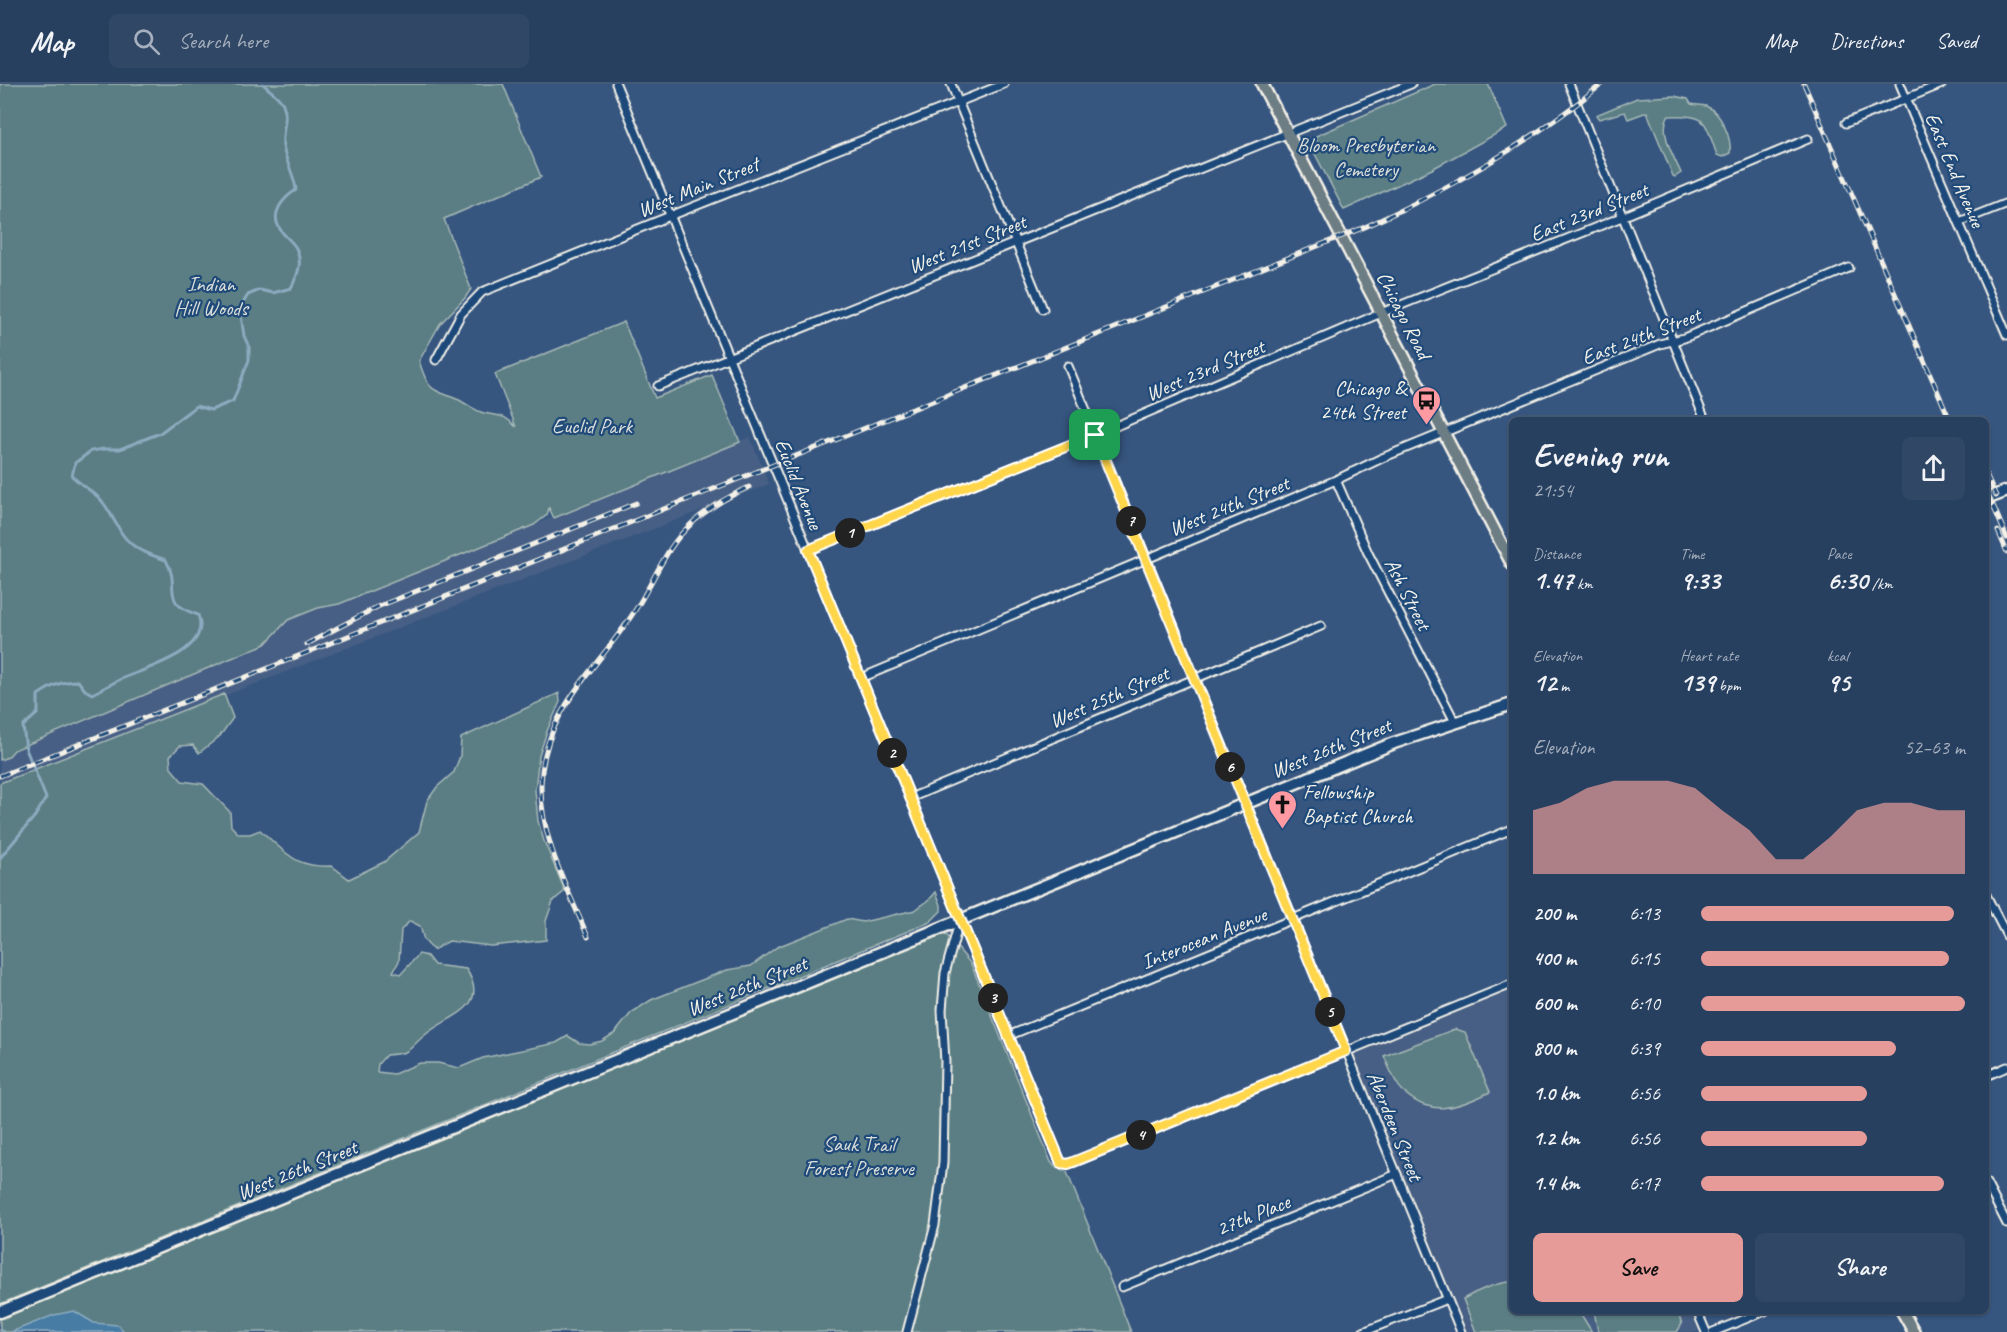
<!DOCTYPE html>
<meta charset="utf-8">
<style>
body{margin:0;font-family:Caveat,sans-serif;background:#304766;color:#f1f3f6;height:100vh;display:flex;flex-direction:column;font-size:22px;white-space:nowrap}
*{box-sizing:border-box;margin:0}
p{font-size:20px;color:#a5afbd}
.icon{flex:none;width:33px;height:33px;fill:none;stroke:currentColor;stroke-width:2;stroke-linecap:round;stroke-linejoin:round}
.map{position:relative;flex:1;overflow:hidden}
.details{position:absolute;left:1509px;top:333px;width:480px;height:897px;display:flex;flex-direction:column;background:#284060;border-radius:9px;box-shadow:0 2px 4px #0004,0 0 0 2px #445975}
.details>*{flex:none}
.pin{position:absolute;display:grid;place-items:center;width:51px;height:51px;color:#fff;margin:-26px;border-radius:12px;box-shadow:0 3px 9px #0006}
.km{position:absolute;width:30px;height:30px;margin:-15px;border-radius:50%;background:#222;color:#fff;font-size:16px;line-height:30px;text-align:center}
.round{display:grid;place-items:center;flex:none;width:63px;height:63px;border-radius:9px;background:#304766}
.summary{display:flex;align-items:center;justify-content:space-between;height:102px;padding:0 24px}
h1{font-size:33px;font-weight:700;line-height:45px}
.figures{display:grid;grid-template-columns:repeat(3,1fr);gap:9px;height:102px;padding:6px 24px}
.figures div{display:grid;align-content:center}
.figures b{font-size:26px;font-weight:700}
.figures small{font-size:16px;font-weight:400}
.figures p{font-size:16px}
.chart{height:168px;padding:12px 24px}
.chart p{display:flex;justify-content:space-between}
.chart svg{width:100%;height:108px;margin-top:6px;fill:#e69b98;opacity:.7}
.action{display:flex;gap:12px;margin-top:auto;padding:12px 24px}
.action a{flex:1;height:69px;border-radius:9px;background:#e69b98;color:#111;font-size:24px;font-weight:700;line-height:69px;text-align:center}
.action a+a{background:#304766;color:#f1f3f6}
ul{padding:0 24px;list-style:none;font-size:20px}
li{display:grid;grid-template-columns:96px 72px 1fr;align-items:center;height:45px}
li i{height:15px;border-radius:8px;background:#e69b98}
header{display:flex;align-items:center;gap:36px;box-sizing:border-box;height:84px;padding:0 30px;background:#284060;border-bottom:2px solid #445975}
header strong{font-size:28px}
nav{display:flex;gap:33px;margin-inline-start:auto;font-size:21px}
.search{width:420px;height:54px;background:#304766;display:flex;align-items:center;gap:15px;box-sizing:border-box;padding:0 21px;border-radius:9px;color:#a5afbd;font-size:22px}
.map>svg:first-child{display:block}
.built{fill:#465f84}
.green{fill:#5a7e83;stroke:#a7b8b6;stroke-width:1.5}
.water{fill:#477ca5;stroke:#8cabc0;stroke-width:1.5}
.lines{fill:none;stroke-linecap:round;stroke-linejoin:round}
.stream{stroke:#8cabc0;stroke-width:3}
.street-casing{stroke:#f4f1e8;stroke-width:11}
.secondary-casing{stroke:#f4f1e8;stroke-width:15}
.primary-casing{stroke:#f4f1e8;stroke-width:15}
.street{stroke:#1f4a7a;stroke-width:7}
.secondary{stroke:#1f4a7a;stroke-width:10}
.primary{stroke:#6d7d84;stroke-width:10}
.rail-casing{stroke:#f4f1e8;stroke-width:5}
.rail{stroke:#1f4a7a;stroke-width:3;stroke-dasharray:9;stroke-linecap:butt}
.route-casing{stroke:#fff;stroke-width:12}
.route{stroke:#ffd54a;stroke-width:8}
.labels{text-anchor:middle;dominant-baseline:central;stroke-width:4.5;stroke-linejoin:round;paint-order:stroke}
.park-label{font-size:21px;fill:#dde0d9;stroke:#1f4a7a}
.street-label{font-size:21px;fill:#f4f1e8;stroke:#1f4a7a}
.poi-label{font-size:21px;fill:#f4f1e8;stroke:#1f4a7a;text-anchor:end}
</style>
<header>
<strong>Map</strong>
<div class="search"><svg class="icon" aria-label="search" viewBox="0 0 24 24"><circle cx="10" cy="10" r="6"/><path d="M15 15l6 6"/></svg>Search here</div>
<nav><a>Map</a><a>Directions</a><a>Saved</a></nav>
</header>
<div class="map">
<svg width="2007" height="1248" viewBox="0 0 2007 1248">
<rect width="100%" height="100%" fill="#365680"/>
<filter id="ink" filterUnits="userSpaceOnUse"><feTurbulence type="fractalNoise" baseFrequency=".0167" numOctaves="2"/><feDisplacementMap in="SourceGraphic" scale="12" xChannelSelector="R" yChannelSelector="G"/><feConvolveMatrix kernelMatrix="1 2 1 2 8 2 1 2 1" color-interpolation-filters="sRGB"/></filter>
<g filter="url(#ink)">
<g class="built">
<path d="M750,353l19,47 -769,299v-23l8,-3 5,-7 252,-106 23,-24 30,-12 21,-4z"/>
<path d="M1512,905v322h180l8,21h-234l-113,-278z"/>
</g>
<g class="green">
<path d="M0,0h503l38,93 -97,42 27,70 -6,9 -25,26 -21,37c10,31 11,27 40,39 8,4 16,11 25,13 17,4 19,0 32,14l-21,-53 129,-52 31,76 57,-23 28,67 -186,76 -5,-10 -2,7 -13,10 -195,79 -21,4 -30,12 -23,24 -251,106 -6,7 -8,3z"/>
<path d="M1435,0h53l19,44 -75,41 -88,41 -32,-62 5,-7 -1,-5z"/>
<path d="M1674,12l14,3 3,5c4,1 10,1 15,2 15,6 26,32 24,47l-8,4 -5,-2c-13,-35 -9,-41 -49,-39 -9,17 6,41 13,57l-6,4 -2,-1 -26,-64 -19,7 -3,-7 -26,7 -3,-4 41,-17z"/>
<path d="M559,609l1,9 -13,29 -8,25 -4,34 3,31 6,20 21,50 -12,10 -7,20v19l-55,6 -42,-5 -16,9 -9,-10 -4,-14 -10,-5 -9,9 -2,31 -6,11 8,2 18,-20 8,2 7,9 32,4c26,40 -18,46 -41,66 -19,15 -11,18 -39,20l-8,9 -1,8 17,2 26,-11h18l21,5 24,-10 73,-15 12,-7 11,7 11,1 12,-3 13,-8 16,-20 20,-13 76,-30 24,-4 26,-19 70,-28 16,3 52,-12 14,-10 7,-8 5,13v6l-11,11 -930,382v-521l224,-89 9,24 -13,18 -21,17 -6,-8 -13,1 -10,10 1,12 11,13 21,3 27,28 1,14 8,8h11l10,-4c27,23 34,38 72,36l17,13 35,-17 35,-30 8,-31 10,-14 17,-15 6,-16 1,-18z"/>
<path d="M944,848l27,32 80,198 4,5 12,5 64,160h-1131v-15z"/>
<path d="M1455,945l10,3 25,60c-30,15 -61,27 -88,-2 -8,-8 -13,-23 -18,-34z"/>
<path d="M1512,1197v30h67l13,21h-116l-13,-33c15,-9 31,-15 49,-18z"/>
<path d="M1594,1227h83l5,13 -5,8h-79z"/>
</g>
<path class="water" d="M74,1227l20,12 24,2 7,7h-114l43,-17z"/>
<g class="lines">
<g class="stream">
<path d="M0,774l35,-42 11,-18 -20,-49 -3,-23 15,-13v-18c13,-9 24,-14 40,-14l7,9 7,4c9,-4 17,-9 25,-13 24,-12 96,-28 81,-66 -40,-14 -16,-26 -32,-55 -22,-7 -39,-13 -49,-35 -6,-9 -10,-20 -19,-28 -8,-7 -18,-13 -26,-21l3,-13 16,-12 13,-2h16l40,-16 36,-27 15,4 22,-9 16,-41v-13l-5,-11 -4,-28 8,-13 12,-5 13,3 18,-5c7,-13 12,-26 5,-40 -4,-7 -12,-12 -16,-19 -10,-15 2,-30 16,-39 -1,-14 -11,-29 -13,-44 -2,-15 6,-27 0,-42 -3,-7 -14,-14 -20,-20"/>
<path d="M2,1246v2"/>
</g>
<defs>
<g id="street">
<path d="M616,0l445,1079 7,1 7,-2 437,-178"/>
<path d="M951,0l92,225"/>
<path d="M1569,0l136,336"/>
<path d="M1900,0l107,251"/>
<path d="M1846,39l96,-39"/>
<path d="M1959,138l48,-19"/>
<path d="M436,276l25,-46 21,-22 188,-76 334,-132"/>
<path d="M1068,282l393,966"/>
<path d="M658,302l753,-302"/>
<path d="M1336,396l32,73 87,169"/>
<path d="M808,466l287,-115 286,-122 241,-96 186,-78"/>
<path d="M861,594l475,-198 46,-22 278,-114 24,-6 165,-70"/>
<path d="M910,714l411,-172"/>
<path d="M1986,811l21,41"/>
<path d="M1008,952l504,-207"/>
<path d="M1986,992l21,-9"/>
<path d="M1986,1099l21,41"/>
<path d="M1122,1203l275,-113"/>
<path d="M1697,1227l9,21"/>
<path d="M907,1248l28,-107 8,-62 2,-101 -3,-52 3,-37 15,-54"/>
<path d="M1363,1248l84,-33"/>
<path d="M1713,1248l52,-21"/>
</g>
<g id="secondary">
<path d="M1986,415l21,-8"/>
<path d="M0,1228l1394,-569 118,-39"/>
</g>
<g id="primary">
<path d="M1262,0l250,480"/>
<path d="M1902,1227l12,21"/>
</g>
</defs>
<use href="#street" class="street-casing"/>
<use href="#secondary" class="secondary-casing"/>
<use href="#primary" class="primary-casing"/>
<use href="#street" class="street"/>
<use href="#secondary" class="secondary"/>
<use href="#primary" class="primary"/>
<defs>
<g id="rail">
<path d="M1804,0l146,336"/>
<path d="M1986,390l10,22"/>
<path d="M1986,405l21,49"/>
<path d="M1998,447l9,21"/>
<path d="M307,560l70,-37 259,-104"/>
<path d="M0,692l1365,-549c87,-40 162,-82 237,-143"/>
<path d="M588,853c-20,-48 -48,-99 -47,-152 2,-75 56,-115 93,-173 18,-27 29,-59 51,-82 18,-19 40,-32 64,-43"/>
</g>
</defs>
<use href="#rail" class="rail-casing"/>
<use href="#rail" class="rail"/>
</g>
</g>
<g class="lines" filter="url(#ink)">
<defs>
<path id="route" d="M1095,351l251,616 -278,113 -7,-1 -253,-613z"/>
</defs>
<use href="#route" class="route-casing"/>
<use href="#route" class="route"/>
</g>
<defs>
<symbol id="bus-pin" viewBox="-11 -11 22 30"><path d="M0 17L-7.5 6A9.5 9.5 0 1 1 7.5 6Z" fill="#ff9aa2" stroke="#1f4a7a"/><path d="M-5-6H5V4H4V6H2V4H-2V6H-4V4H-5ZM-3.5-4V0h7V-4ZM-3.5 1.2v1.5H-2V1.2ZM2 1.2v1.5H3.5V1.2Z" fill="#111"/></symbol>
<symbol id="church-pin" viewBox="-11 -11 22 30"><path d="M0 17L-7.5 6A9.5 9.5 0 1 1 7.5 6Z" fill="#ff9aa2" stroke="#1f4a7a"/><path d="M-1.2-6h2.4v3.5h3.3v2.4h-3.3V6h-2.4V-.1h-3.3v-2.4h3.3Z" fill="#111"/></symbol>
</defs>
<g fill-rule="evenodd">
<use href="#bus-pin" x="1410" y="300" width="33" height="45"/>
<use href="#church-pin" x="1266" y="704" width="33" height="45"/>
</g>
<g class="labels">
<g class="park-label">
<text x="1366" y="61">Bloom Presbyterian<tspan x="1366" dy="24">Cemetery</tspan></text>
<text x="211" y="200">Indian<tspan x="211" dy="24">Hill Woods</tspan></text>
<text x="592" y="342">Euclid Park</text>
<text x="859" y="1060">Sauk Trail<tspan x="859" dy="24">Forest Preserve</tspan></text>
</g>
<g class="street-label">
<text transform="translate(1955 86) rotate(67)">East End Avenue</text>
<text transform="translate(698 103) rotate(-22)">West Main Street</text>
<text transform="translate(1589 128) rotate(-22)">East 23rd Street</text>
<text transform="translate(967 160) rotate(-22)">West 21st Street</text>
<text transform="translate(1404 231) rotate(63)">Chicago Road</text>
<text transform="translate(1641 252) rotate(-21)">East 24th Street</text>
<text transform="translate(1205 286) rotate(-23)">West 23rd Street</text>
<text transform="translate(799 400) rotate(68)">Euclid Avenue</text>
<text transform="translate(1229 422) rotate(-22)">West 24th Street</text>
<text transform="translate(1408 510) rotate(63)">Ash Street</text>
<text transform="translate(1109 613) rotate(-23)">West 25th Street</text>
<text transform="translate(1331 664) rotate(-22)">West 26th Street</text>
<text transform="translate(1204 854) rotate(-22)">Interocean Avenue</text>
<text transform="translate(747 902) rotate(-22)">West 26th Street</text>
<text transform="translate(1395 1042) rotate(68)">Aberdeen Street</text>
<text transform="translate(297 1086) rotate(-22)">West 26th Street</text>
<text transform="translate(1253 1131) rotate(-22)">27th Place</text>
</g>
<g class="poi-label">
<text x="1406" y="304">Chicago &amp;<tspan x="1406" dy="24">24th Street</tspan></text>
<text x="1303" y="708" text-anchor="start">Fellowship<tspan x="1303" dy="24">Baptist Church</tspan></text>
</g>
</g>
</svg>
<div class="pin" style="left:1095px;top:351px;background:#1e9e55"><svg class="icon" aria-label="arrive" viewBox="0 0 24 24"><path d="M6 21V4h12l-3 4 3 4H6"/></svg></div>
<b class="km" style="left:850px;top:449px">1</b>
<b class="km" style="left:892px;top:669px">2</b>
<b class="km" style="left:993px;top:914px">3</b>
<b class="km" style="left:1141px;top:1051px">4</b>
<b class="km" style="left:1330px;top:928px">5</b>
<b class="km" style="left:1230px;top:683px">6</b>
<b class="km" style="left:1131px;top:437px">7</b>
<section class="details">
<div class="summary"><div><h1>Evening run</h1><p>21:54</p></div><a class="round"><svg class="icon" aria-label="share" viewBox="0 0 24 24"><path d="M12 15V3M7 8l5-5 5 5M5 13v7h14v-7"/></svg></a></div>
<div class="figures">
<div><p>Distance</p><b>1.47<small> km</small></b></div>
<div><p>Time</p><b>9:33</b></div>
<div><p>Pace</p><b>6:30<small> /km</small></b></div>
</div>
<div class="figures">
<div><p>Elevation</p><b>12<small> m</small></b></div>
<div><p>Heart rate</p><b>139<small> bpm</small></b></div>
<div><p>kcal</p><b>95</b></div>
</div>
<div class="chart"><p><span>Elevation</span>52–63 m</p>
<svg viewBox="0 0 160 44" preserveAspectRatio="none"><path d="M0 44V18L10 15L20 9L30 6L40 6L50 6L60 9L70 18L80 26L90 38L100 38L110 29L120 18L130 15L140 15L150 18L160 18V44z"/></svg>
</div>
<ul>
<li><b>200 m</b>6:13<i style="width:96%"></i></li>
<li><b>400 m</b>6:15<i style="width:94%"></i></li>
<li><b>600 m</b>6:10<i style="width:100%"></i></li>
<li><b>800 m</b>6:39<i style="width:74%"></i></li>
<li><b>1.0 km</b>6:56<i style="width:63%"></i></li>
<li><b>1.2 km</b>6:56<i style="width:63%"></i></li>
<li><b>1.4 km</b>6:17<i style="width:92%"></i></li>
</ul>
<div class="action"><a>Save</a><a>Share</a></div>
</section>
</div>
